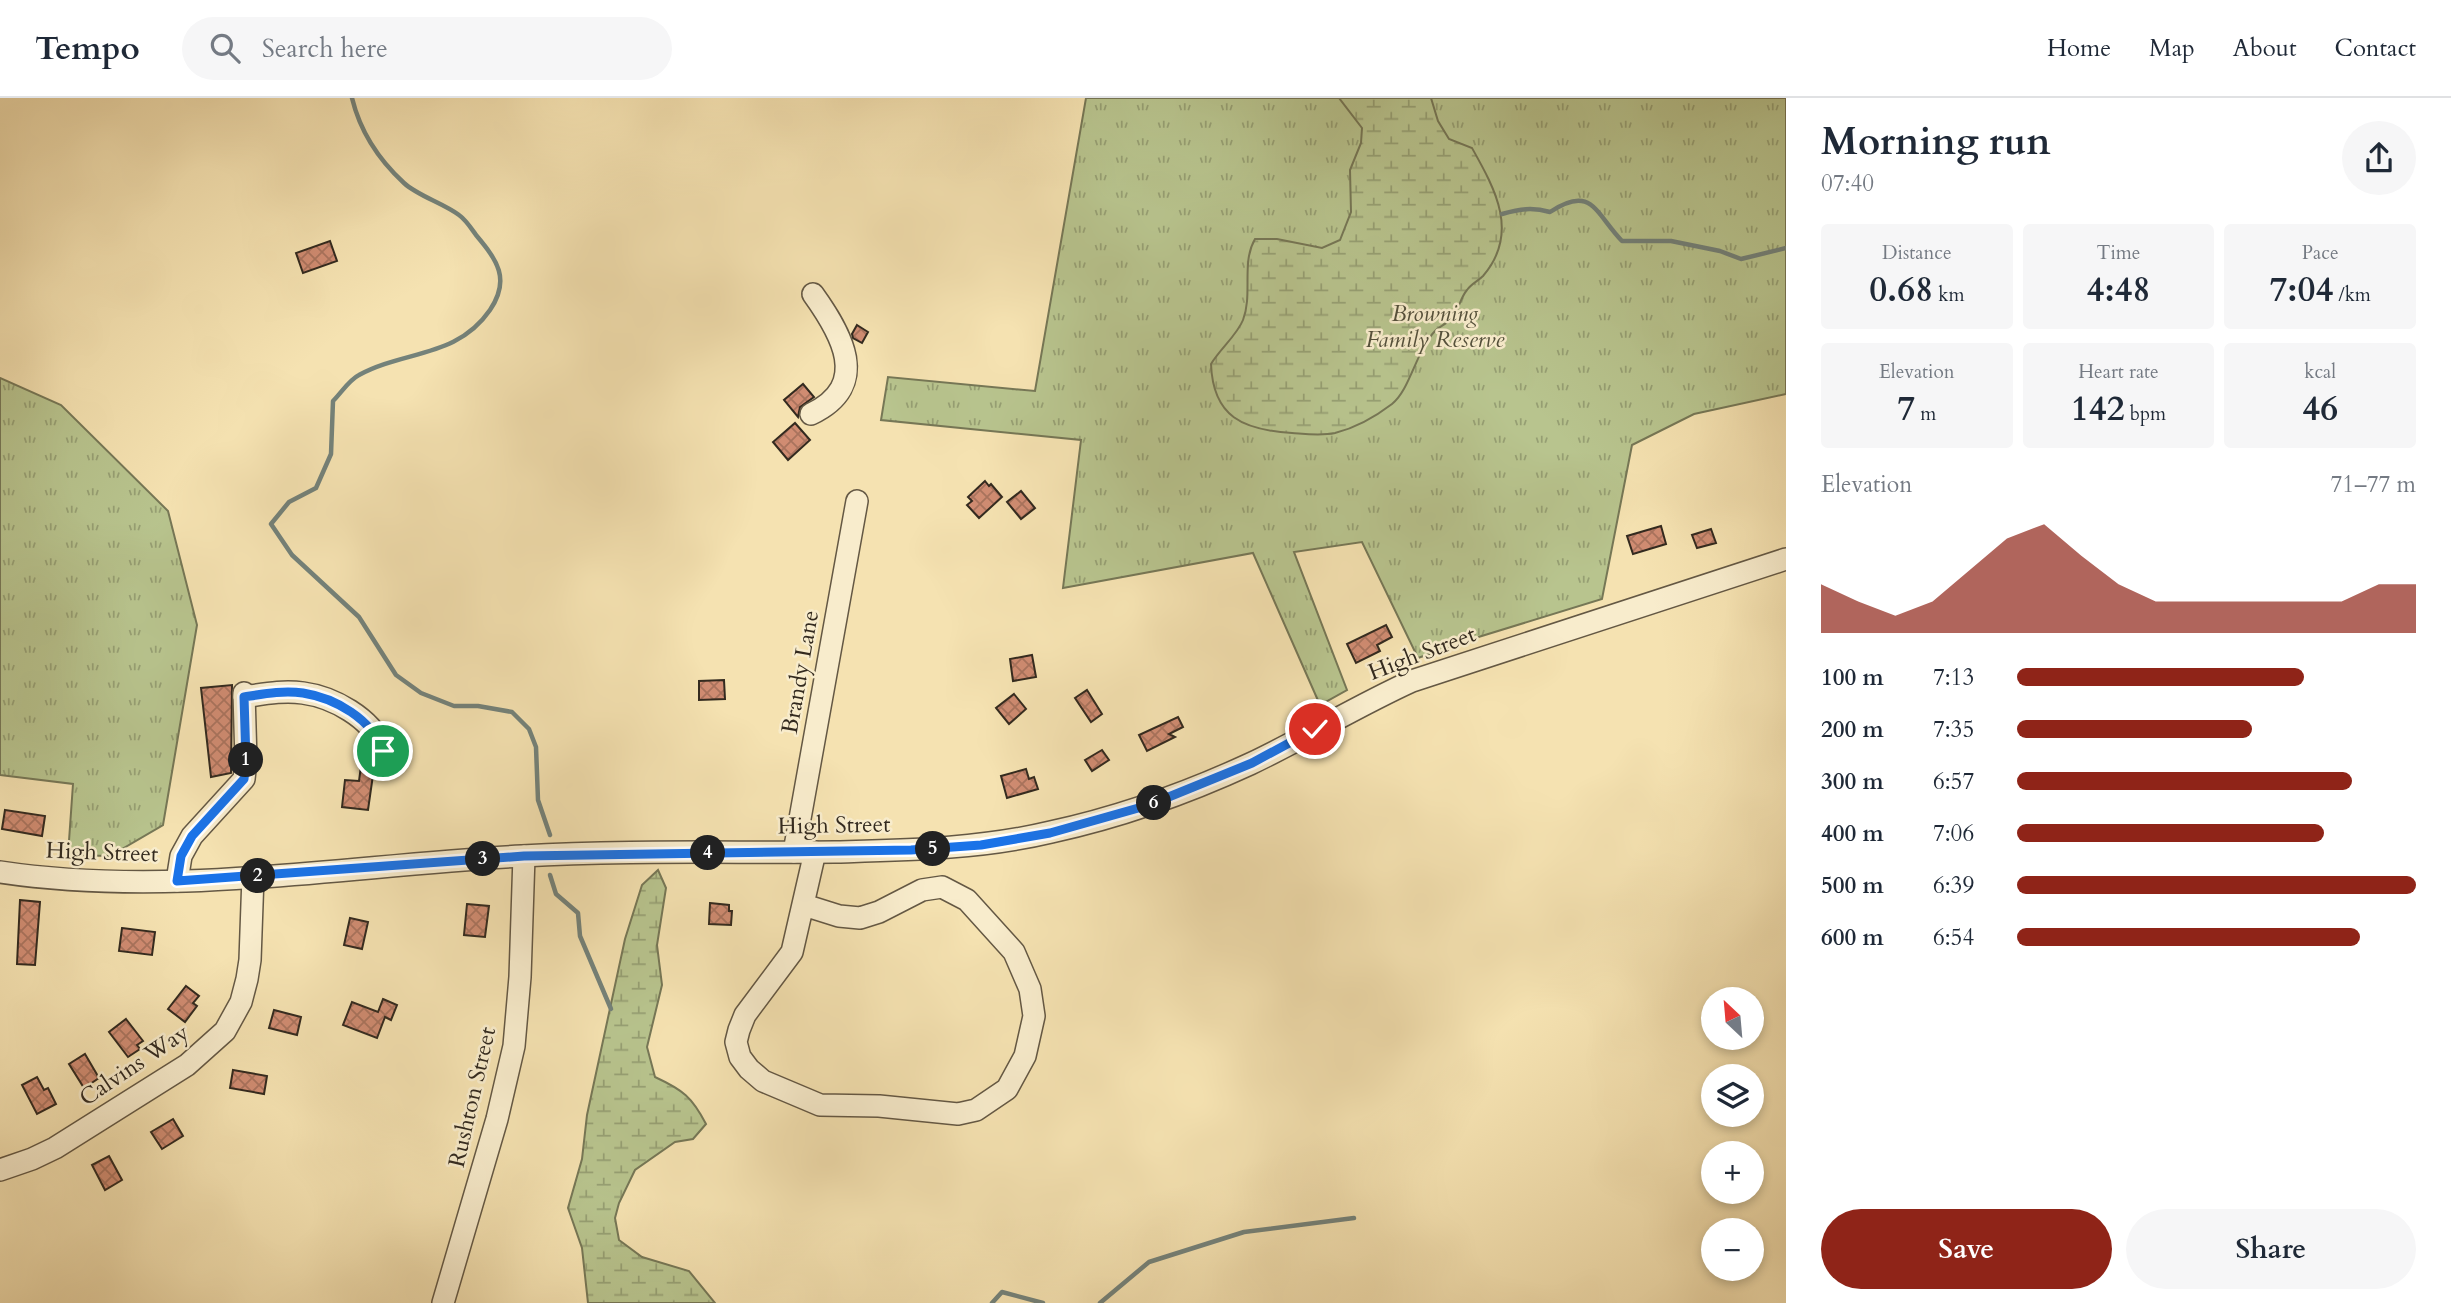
<!DOCTYPE html>
<meta charset="utf-8">
<style>
body{margin:0;font-family:Cardo,serif;background:#f6f6f7;color:#1f2937;height:100vh;display:flex;flex-direction:column;font-size:26px;white-space:nowrap}
*{box-sizing:border-box;margin:0}
p{font-size:23px;color:#747a83}
.icon{flex:none;width:38px;height:38px;fill:none;stroke:currentColor;stroke-width:2;stroke-linecap:round;stroke-linejoin:round}
.map{position:relative;flex:1;overflow:hidden}
.details{display:flex;flex-direction:column;background:#fff;width:665px}
.details>*{flex:none}
.needle{width:46px;rotate:334deg}
.fabs{position:absolute;left:1701px;top:889px;display:grid;gap:14px}
.fabs a{display:grid;place-items:center;width:63px;height:63px;border-radius:50%;background:#fff;box-shadow:0 4px 10px #0003;font-size:35px}
.pin{position:absolute;display:grid;place-items:center;width:60px;height:60px;color:#fff;margin:-30px;border:4px solid #fff;border-radius:50%;box-shadow:0 2px 7px #0007}
.km{position:absolute;width:35px;height:35px;margin:-18px;border-radius:50%;background:#222;color:#fff;font-size:19px;line-height:35px;text-align:center}
.round{display:grid;place-items:center;flex:none;width:74px;height:74px;border-radius:37px;background:#f6f6f7}
.head{display:flex;align-items:center;justify-content:space-between;height:119px;padding:0 35px}
h1{font-size:38px;font-weight:700;line-height:52px}
.metrics{display:grid;grid-template-columns:repeat(3,1fr);gap:10px;height:119px;padding:7px 35px}
.metrics div{display:grid;align-content:center;border-radius:7px;background:#f6f6f7;text-align:center}
.metrics b{font-size:35px;font-weight:700}
.metrics small{font-size:19px;font-weight:400}
.metrics p{font-size:19px}
.chart{height:196px;padding:14px 35px}
.chart p{display:flex;justify-content:space-between}
.chart svg{width:100%;height:126px;margin-top:7px;fill:#8f2418;opacity:.7}
.action{display:flex;gap:14px;margin-top:auto;padding:14px 35px}
.action a{flex:1;height:80px;border-radius:42px;background:#8f2418;color:#fff;font-size:28px;font-weight:700;line-height:80px;text-align:center}
.action a+a{background:#f6f6f7;color:#1f2937}
ul{padding:0 35px;list-style:none;font-size:23px}
li{display:grid;grid-template-columns:112px 84px 1fr;align-items:center;height:52px}
li i{height:18px;border-radius:9px;background:#8f2418}
header{display:flex;align-items:center;gap:42px;box-sizing:border-box;height:98px;padding:0 35px;background:#fff;border-bottom:2px solid #e0e1e3}
header strong{font-size:33px}
nav{display:flex;gap:38px;margin-inline-start:auto;font-size:24px}
.search{width:490px;height:63px;background:#f6f6f7;display:flex;align-items:center;gap:18px;box-sizing:border-box;padding:0 24px;border-radius:38px;color:#747a83;font-size:26px}
main{display:flex;flex:1;min-height:0}
.map>svg:first-child{display:block}
.grass{fill:url(#grass-tufts);stroke:#767756;stroke-width:2}
.wetland{fill:url(#wetland-marsh);stroke:#767756;stroke-width:2}
.lines{fill:none;stroke-linecap:round;stroke-linejoin:round}
.stream{stroke:#74827a;stroke-width:4.5}
.building{fill:url(#building-cross-hatch);stroke:#332a1f;stroke-width:2}
.minor-casing{stroke:#645844;stroke-width:24}
.minor{stroke:#f8eccc;stroke-width:21}
.route-casing{stroke:#fff;stroke-width:14}
.route{stroke:#1a73e8;stroke-width:9}
.labels{text-anchor:middle;dominant-baseline:central;stroke-width:5;stroke-linejoin:round;paint-order:stroke}
.park-label{font-size:23px;font-style:italic;fill:#54503b;stroke:#f8eccc}
.street-label{font-size:23px;fill:#332a1f;stroke:#f8eccc}
</style>
<header>
<strong>Tempo</strong>
<div class="search"><svg class="icon" aria-label="search" viewBox="0 0 24 24"><circle cx="10" cy="10" r="6"/><path d="M15 15l6 6"/></svg>Search here</div>
<nav><a>Home</a><a>Map</a><a>About</a><a>Contact</a></nav>
</header>
<main>
<div class="map">
<svg width="1786" height="1205" viewBox="0 0 1786 1205">
<defs>
<pattern id="grass-tufts" width="24" height="20" patternUnits="userSpaceOnUse" patternTransform="scale(1.75)"><rect width="24" height="20" fill="#b8c48e"/><path d="M3 7l-1-3M5 7V3M7 7l1-3M15 17l-1-3M17 17v-4M19 17l1-3" fill="none" stroke="#969f73"/></pattern>
<pattern id="wetland-marsh" width="20" height="14" patternUnits="userSpaceOnUse" patternTransform="scale(1.75)"><rect width="20" height="14" fill="#b8c48e"/><path d="M1 5h8M5 5V1M11 12h8M15 12V8" fill="none" stroke="#969f73"/></pattern>
<pattern id="building-cross-hatch" width="8" height="8" patternUnits="userSpaceOnUse" patternTransform="scale(1.75)"><rect width="8" height="8" fill="#d08c72"/><path d="M0 0l8 8M0 8l8-8" fill="none" stroke="#a9735d"/></pattern>
</defs>
<rect width="100%" height="100%" fill="#f5e2b1"/>
<filter id="stains"><feTurbulence type="fractalNoise" baseFrequency=".00286" numOctaves="4"/><feColorMatrix values="0 0 0 0 .2 0 0 0 0 .09 0 0 0 0 .02 0 0 0 .5 -.17"/></filter>
<radialGradient id="worn" r=".72"><stop offset=".6" stop-color="#630" stop-opacity="0"/><stop offset="1" stop-color="#630" stop-opacity=".3"/></radialGradient>
<g class="grass">
<path d="M1086,0h700v296l-92,20 -62,31 -30,154 -130,40 -54,19 -56,-116 -68,10 53,138 -27,15 -67,-152 -190,35 18,-148 -200,-20 7,-43 147,14z"/>
<path d="M0,280l61,27 107,106 29,114 -34,200 -53,31 -42,-1 5,-71 -73,-9z"/>
</g>
<g class="wetland">
<path d="M1339,0h92l7,23 11,18 23,9c23,41 48,85 11,128 -5,5 -12,8 -16,14 -7,8 -8,20 -15,28 -5,6 -12,8 -17,13 -19,20 -25,59 -43,73 -17,13 -37,24 -57,29 -14,3 -29,1 -43,0 -49,-3 -79,-16 -81,-69 9,-15 26,-29 32,-44 10,-26 -2,-57 12,-81h22l45,9 18,-8 11,-28 -1,-42 11,-27 1,-15z"/>
<path d="M658,772l8,18 -9,57 5,40 -15,62 8,30c28,13 37,20 51,47l-13,15 -18,3 -40,28 -16,33 -4,15 4,22 23,17 47,14 26,32h-127l-6,-55 -14,-40 14,-49 5,-44 38,-176 17,-54z"/>
</g>
<g class="lines">
<g class="stream">
<path d="M352,0c8,33 27,62 52,85 14,13 39,20 55,32 7,5 12,13 17,20 21,25 35,44 14,75 -33,48 -85,40 -131,65 -10,5 -18,18 -26,26l-2,53 -15,34 -27,14 -18,22 21,31 67,62 37,58 25,18 33,13h24l34,6 17,17 7,18 2,53 12,35"/>
<path d="M1502,116c18,-5 30,-7 48,-2 42,-28 45,1 72,29h49l49,10 21,8 45,-11"/>
<path d="M550,777l6,19 22,19 2,23 31,73"/>
<path d="M992,1205l10,-11 41,11"/>
<path d="M1100,1205l49,-41 95,-30 110,-14"/>
</g>
</g>
<g class="building">
<path d="M330,143l7,20 -34,12 -7,-20z"/>
<path d="M857,227l11,7 -6,11 -9,-5 -1,-4z"/>
<path d="M803,286l11,13 -14,10 -2,10 -14,-17z"/>
<path d="M795,325l15,17 -22,20 -15,-18z"/>
<path d="M985,383l4,5 2,-2 11,13 -23,21 -12,-13 5,-4 -4,-4z"/>
<path d="M1021,393l14,17 -14,11 -14,-17z"/>
<path d="M1661,428l5,18 -33,10 -6,-18z"/>
<path d="M1711,431l5,14 -19,5 -5,-13z"/>
<path d="M1386,527l6,12 -15,8 3,6 -24,12 -9,-19z"/>
<path d="M1032,557l4,22 -23,4 -3,-22z"/>
<path d="M724,582l1,19 -26,1v-19z"/>
<path d="M232,587l-1,88 -20,4 -10,-89z"/>
<path d="M1087,592l15,24 -11,8 -16,-24z"/>
<path d="M1014,596l12,15 -17,15 -13,-16z"/>
<path d="M1178,619l5,10 -14,7 6,3 -28,14 -8,-16z"/>
<path d="M1102,652l7,10 -17,11 -7,-11z"/>
<path d="M363,653l7,1 3,23 -5,35 -26,-3 3,-27 14,1z"/>
<path d="M1026,671l3,10 5,-2 4,12 -31,9 -6,-22z"/>
<path d="M5,712l40,6 -3,20 -40,-7z"/>
<path d="M20,802l20,2 -5,63 -18,-1z"/>
<path d="M710,805l19,2v6h3l-1,14 -22,-1z"/>
<path d="M467,806l22,2 -4,31 -21,-2z"/>
<path d="M350,820l18,4 -6,27 -18,-4z"/>
<path d="M122,830l33,4 -3,23 -33,-4z"/>
<path d="M186,888l13,10 -6,7 4,3 -12,16 -17,-13z"/>
<path d="M383,901l14,6 -6,15 -6,-3 -8,21 -34,-13 9,-23 26,10z"/>
<path d="M274,912l27,7 -4,18 -28,-7z"/>
<path d="M126,921l17,22 -6,4 3,4 -12,8 -19,-25z"/>
<path d="M85,956l14,24 -15,10 -15,-24z"/>
<path d="M233,972l34,6 -3,18 -34,-6z"/>
<path d="M37,979l7,13 4,-2 8,16 -19,10 -15,-29z"/>
<path d="M173,1021l10,17 -21,13 -11,-17z"/>
<path d="M109,1058l13,24 -17,10 -13,-25z"/>
</g>
<g class="lines">
<defs>
<g id="minor">
<path d="M811,316c61,-29 30,-81 2,-120"/>
<path d="M244,599c20,-3 39,-7 59,-4 30,4 68,25 79,53 3,7 2,15 2,22"/>
<path d="M794,754l63,-351"/>
<path d="M0,774c172,26 350,-7 522,-16 104,-6 209,-3 313,-4 72,-2 145,-3 216,-20 69,-15 136,-39 199,-68 55,-26 107,-58 162,-83l374,-122"/>
<path d="M177,783l4,-25 11,-20 52,-57 2,-18 -2,-68"/>
<path d="M804,807l35,11 21,2 19,-6 43,-22 20,-3 25,13 47,52 16,37 4,27 -9,40 -18,33 -31,21 -18,4 -79,-8 -59,-1 -57,-24 -14,-12 -9,-12 -4,-15 3,-12 6,-15 47,-63 23,-100"/>
<path d="M0,1072l32,-11 23,-11 132,-83 38,-34 16,-29 6,-23 3,-19 3,-84"/>
<path d="M443,1205l54,-184 17,-73 6,-69 4,-121"/>
</g>
</defs>
<use href="#minor" class="minor-casing"/>
<use href="#minor" class="minor"/>
</g>
<g class="lines">
<defs>
<path id="route" d="M383,653c-11,-32 -48,-53 -80,-58 -20,-3 -40,1 -59,4l2,64 -2,18 -52,57 -11,20 -4,25 347,-25 387,-6 70,-5 69,-12 99,-28 103,-42 63,-34"/>
</defs>
<use href="#route" class="route-casing"/>
<use href="#route" class="route"/>
</g>
<g class="labels">
<g class="park-label">
<text x="1435" y="215">Browning<tspan x="1435" dy="26">Family Reserve</tspan></text>
</g>
<g class="street-label">
<text transform="translate(1422 555) rotate(-21)">High Street</text>
<text transform="translate(800 574) rotate(-80)">Brandy Lane</text>
<text transform="translate(834 727) rotate(-1)">High Street</text>
<text transform="translate(102 754) rotate(2)">High Street</text>
<text transform="translate(134 967) rotate(-34)">Calvins Way</text>
<text transform="translate(472 999) rotate(-77)">Rushton Street</text>
</g>
</g>
<rect width="100%" height="100%" filter="url(#stains)"/>
<rect width="100%" height="100%" fill="url(#worn)"/>
</svg>
<div class="fabs">
<a><svg class="needle" viewBox="-14 -14 28 28"><path d="M0-13l5 13h-10z" fill="#e53935"/><path d="M0 13l5-13h-10z" fill="#747a83"/></svg></a>
<a><svg class="icon" aria-label="layers" viewBox="0 0 24 24"><path d="M12 4l9 5-9 5-9-5zM3 14l9 5 9-5"/></svg></a>
<a>+</a>
<a>−</a>
</div>
<div class="pin" style="left:383px;top:653px;background:#1e9e55"><svg class="icon" aria-label="arrive" viewBox="0 0 24 24"><path d="M6 21V4h12l-3 4 3 4H6"/></svg></div>
<div class="pin" style="left:1315px;top:631px;background:#d93025"><svg class="icon" aria-label="check" viewBox="0 0 24 24"><path d="M5 12l5 5 9-10"/></svg></div>
<b class="km" style="left:246px;top:662px">1</b>
<b class="km" style="left:258px;top:778px">2</b>
<b class="km" style="left:483px;top:761px">3</b>
<b class="km" style="left:708px;top:755px">4</b>
<b class="km" style="left:933px;top:751px">5</b>
<b class="km" style="left:1154px;top:705px">6</b>
</div>
<section class="details">
<div class="head"><div><h1>Morning run</h1><p>07:40</p></div><a class="round"><svg class="icon" aria-label="share" viewBox="0 0 24 24"><path d="M12 15V3M7 8l5-5 5 5M5 13v7h14v-7"/></svg></a></div>
<div class="metrics">
<div><p>Distance</p><b>0.68<small> km</small></b></div>
<div><p>Time</p><b>4:48</b></div>
<div><p>Pace</p><b>7:04<small> /km</small></b></div>
</div>
<div class="metrics">
<div><p>Elevation</p><b>7<small> m</small></b></div>
<div><p>Heart rate</p><b>142<small> bpm</small></b></div>
<div><p>kcal</p><b>46</b></div>
</div>
<div class="chart"><p><span>Elevation</span>71–77 m</p>
<svg viewBox="0 0 160 44" preserveAspectRatio="none"><path d="M0 44V27L10 33L20 38L30 33L40 22L50 11L60 6L70 17L80 27L90 33L100 33L110 33L120 33L130 33L140 33L150 27L160 27V44z"/></svg>
</div>
<ul>
<li><b>100 m</b>7:13<i style="width:72%"></i></li>
<li><b>200 m</b>7:35<i style="width:59%"></i></li>
<li><b>300 m</b>6:57<i style="width:84%"></i></li>
<li><b>400 m</b>7:06<i style="width:77%"></i></li>
<li><b>500 m</b>6:39<i style="width:100%"></i></li>
<li><b>600 m</b>6:54<i style="width:86%"></i></li>
</ul>
<div class="action"><a>Save</a><a>Share</a></div>
</section>
</main>
